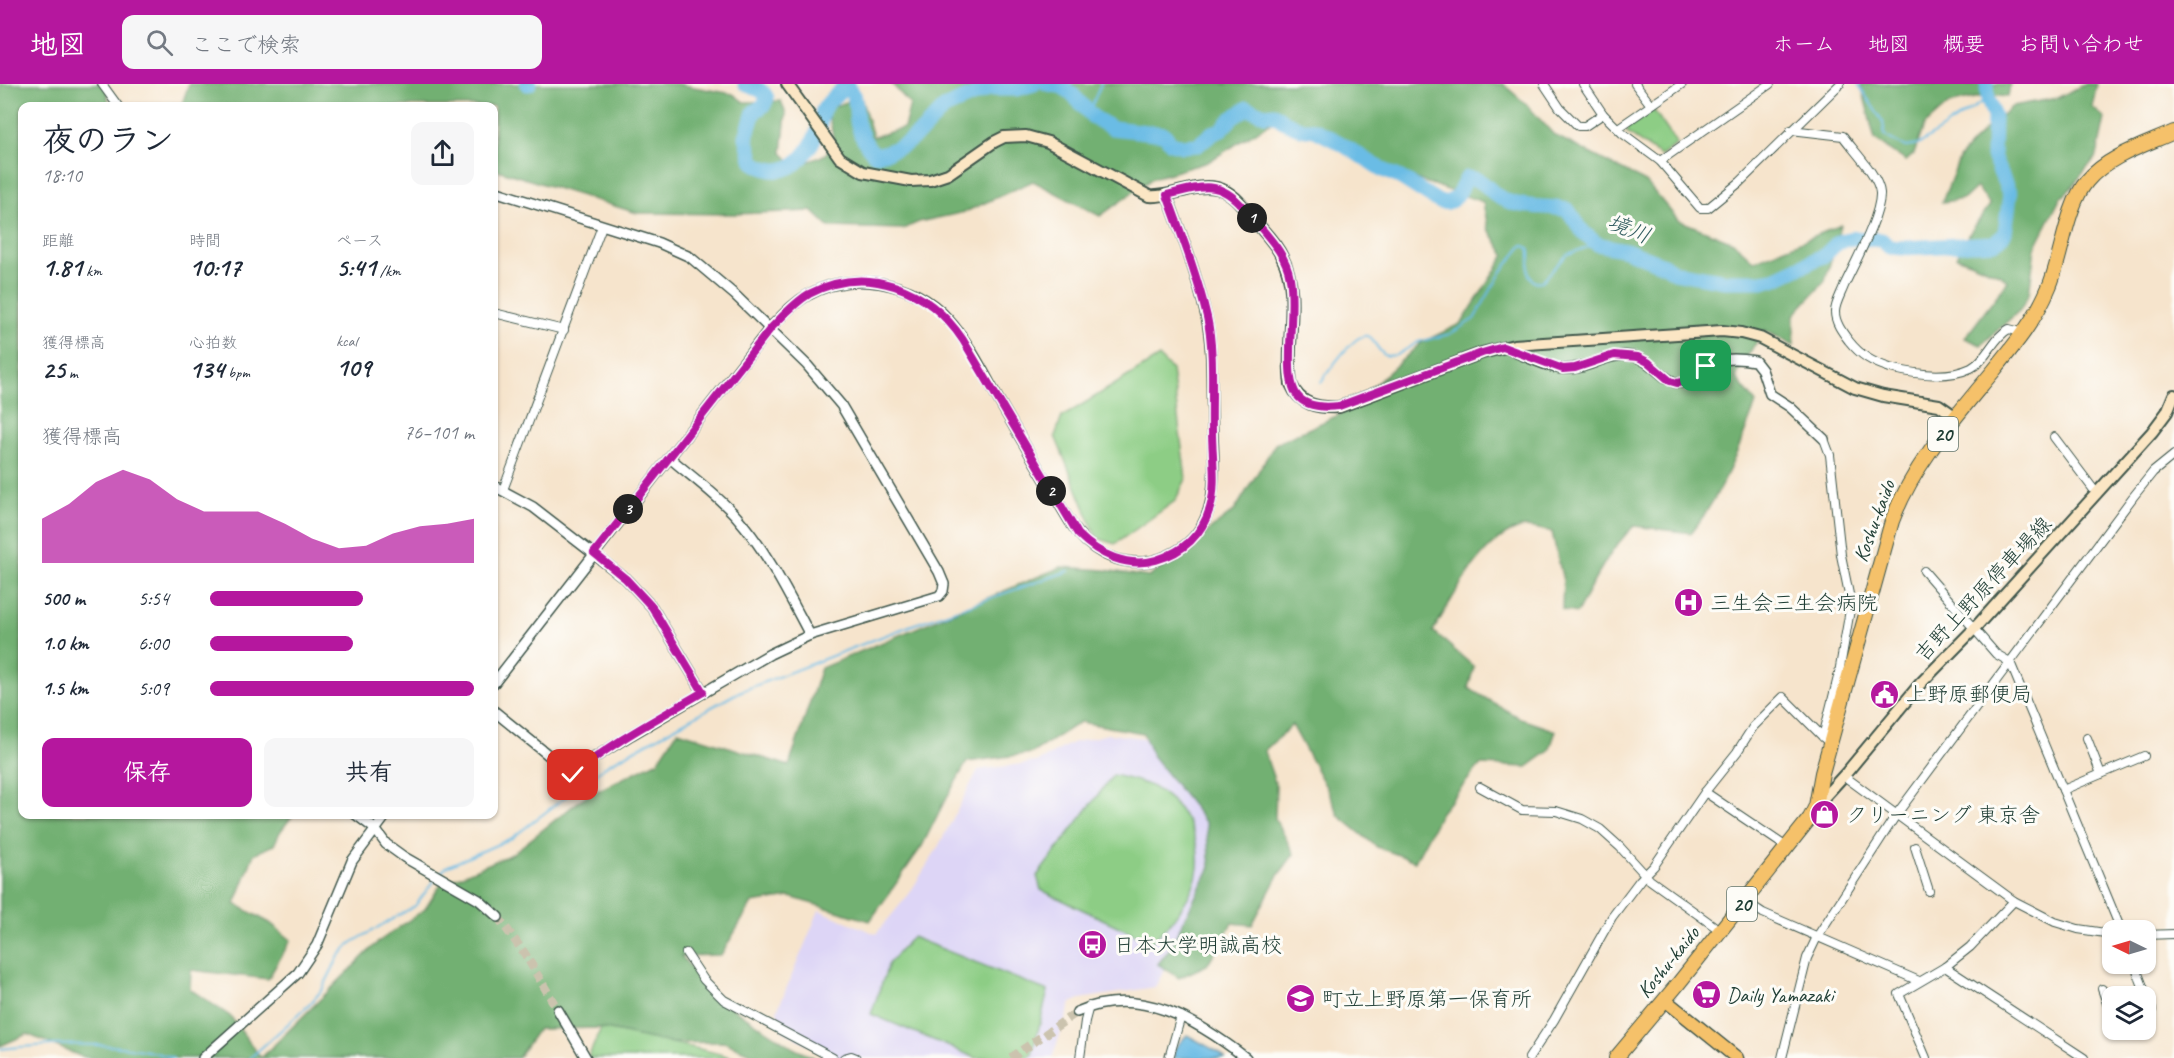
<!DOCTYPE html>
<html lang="ja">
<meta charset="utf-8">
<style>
body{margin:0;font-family:Caveat,"Klee One",sans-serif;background:#f6f6f7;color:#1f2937;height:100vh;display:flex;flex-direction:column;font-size:22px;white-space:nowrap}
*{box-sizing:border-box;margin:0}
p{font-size:20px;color:#747a83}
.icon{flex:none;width:33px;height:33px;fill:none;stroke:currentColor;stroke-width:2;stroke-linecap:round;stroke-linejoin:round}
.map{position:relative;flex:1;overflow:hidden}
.sheet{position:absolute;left:18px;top:18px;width:480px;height:717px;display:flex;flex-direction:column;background:#fff;border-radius:12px;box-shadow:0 2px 4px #0004}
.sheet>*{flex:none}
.needle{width:39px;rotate:275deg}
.tools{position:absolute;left:2102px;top:836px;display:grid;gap:12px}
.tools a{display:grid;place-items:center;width:54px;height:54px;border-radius:12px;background:#fff;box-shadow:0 2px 4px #0004;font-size:30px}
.pin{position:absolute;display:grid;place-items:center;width:51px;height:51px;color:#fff;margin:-26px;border-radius:12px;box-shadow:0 3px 9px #0006}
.km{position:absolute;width:30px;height:30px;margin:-15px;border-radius:50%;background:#222;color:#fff;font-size:16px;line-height:30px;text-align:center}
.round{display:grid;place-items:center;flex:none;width:63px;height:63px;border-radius:12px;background:#f6f6f7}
.summary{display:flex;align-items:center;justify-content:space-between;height:102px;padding:0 24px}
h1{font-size:33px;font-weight:800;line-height:45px}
.figures{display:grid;grid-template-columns:repeat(3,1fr);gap:9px;height:102px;padding:6px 24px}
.figures div{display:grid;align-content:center}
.figures b{font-size:26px;font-weight:800}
.figures small{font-size:16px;font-weight:400}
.figures p{font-size:16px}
.chart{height:168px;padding:12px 24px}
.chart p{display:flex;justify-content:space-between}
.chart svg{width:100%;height:108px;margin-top:6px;fill:#b5179e;opacity:.7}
.action{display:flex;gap:12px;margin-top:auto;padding:12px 24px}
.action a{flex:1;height:69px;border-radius:12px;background:#b5179e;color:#fff;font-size:24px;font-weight:800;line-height:69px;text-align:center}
.action a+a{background:#f6f6f7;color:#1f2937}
ul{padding:0 24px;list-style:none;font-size:20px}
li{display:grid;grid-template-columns:96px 72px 1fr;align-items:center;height:45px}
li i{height:15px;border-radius:8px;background:#b5179e}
header{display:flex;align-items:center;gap:36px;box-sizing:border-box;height:84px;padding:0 30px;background:#b5179e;color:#fff}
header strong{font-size:28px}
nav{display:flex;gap:33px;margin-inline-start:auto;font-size:21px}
.search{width:420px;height:54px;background:#f6f6f7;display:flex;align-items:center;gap:15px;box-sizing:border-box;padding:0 21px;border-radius:12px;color:#747a83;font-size:22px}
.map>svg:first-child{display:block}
.built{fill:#ddd5f6}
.green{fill:#8dcd85;stroke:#56855c;stroke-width:1.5}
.forest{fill:#72b072;stroke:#487653;stroke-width:1.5}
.water{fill:#6abce5;stroke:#447c8c;stroke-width:1.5}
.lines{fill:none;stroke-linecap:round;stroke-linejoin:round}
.stream{stroke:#6abce5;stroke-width:2}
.river{stroke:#6abce5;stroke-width:15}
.tertiary-tunnel{stroke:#cbc3ae;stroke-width:9;stroke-dasharray:9 4.5;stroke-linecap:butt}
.minor-casing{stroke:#3f564b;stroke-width:10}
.tertiary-casing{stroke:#3f564b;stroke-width:12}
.secondary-casing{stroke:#3f564b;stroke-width:14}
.primary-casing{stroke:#3f564b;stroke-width:15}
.trunk-casing{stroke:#3f564b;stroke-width:16}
.minor{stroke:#fff;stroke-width:8}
.tertiary{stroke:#fff;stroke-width:9}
.secondary{stroke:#fbe6c4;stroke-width:10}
.primary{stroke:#f5c16b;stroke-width:12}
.trunk{stroke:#f5c16b;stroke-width:14}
.route-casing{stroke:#fff;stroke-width:12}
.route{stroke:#b5179e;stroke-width:8}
.labels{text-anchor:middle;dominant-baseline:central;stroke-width:6;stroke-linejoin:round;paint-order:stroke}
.shield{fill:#fdfcf7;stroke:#62766e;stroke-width:1.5}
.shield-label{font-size:20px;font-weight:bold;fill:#1f3d34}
.street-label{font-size:21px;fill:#1f3d34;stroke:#fdfcf7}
.poi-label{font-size:21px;fill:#1f3d34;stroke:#fdfcf7;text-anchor:start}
.water-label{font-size:22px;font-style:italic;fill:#325d60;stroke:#fdfcf7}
</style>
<header>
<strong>地図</strong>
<div class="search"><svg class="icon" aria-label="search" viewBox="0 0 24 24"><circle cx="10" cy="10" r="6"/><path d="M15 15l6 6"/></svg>ここで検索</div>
<nav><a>ホーム</a><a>地図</a><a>概要</a><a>お問い合わせ</a></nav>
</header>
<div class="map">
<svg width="2174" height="974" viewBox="0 0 2174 974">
<rect width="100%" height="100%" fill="#fdfcf7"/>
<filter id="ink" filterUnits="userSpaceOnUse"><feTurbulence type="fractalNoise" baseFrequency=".0167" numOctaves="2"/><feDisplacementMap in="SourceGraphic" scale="12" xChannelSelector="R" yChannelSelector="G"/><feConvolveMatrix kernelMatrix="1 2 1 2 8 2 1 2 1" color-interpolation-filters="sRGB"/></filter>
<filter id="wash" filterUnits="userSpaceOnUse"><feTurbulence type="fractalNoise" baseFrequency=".008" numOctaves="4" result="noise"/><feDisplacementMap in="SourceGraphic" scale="24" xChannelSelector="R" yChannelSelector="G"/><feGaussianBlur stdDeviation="1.35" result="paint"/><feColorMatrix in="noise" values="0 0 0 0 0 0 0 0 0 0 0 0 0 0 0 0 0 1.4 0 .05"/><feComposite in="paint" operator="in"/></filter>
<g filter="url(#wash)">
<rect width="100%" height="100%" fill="#f6e4cc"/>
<path class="built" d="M1108,650l35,4 66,65 6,78 -60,106 -75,12 -9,4 -19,55h-219l-51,-28 -5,-19 42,-101 57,24 33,-40 28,-45 41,-79 59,-8 35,-19z"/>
<g class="green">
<path d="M1653,25l24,35 -16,12 -34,-23 1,-7z"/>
<path d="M1159,273l13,13 14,109 -11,22 -60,43 -18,-6 -42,-102 7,-19z"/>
<path d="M1113,691c14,3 27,6 40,12 29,16 48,48 45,81 -3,27 -27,57 -47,74l-110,-52 -4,-14z"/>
<path d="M912,853l136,54 -16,64 -6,3h-50l-105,-44 18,-51z"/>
<path d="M601,944c44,10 89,17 133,30h-146z"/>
</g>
<g class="forest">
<path d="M0,0h105l5,22h-88v708l271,1 -13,17 -6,13 -20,9 -19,50 35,19 21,17 -23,39 -77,-9 -1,19 40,27 31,42 117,-116 47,-33 16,-25 71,-30 71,-56 75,-37 20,-30 111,35 32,-98 240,-101 44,3 44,7 86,-67 40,-66 70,-32 76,-69 41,-20 43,-68 -17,-27 -5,-26 -102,-35 -99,-52 -74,47 -55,16 -53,38 -67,-35 -68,31 -46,10 -16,7 -74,-2 -17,-16 -78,3 -97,-1 -143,-44v-63h-309l-2,-5 6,-17h488l56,10 11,8 37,-1 5,12 -4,40 12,12c40,-10 46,-14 32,-56l35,-12 12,40 31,-9 6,-24 -18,-20h611l24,21 27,30 92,47 32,38 55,22 21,19 87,-36 -16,56 -31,34v31l-29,-16 -24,35 -5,13 20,25c-17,46 -34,91 -65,130l-57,-7c-26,25 -40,55 -57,87l-15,-3 1,-29 -11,-49c-9,-2 -24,-7 -32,-4 -40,12 -66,69 -87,103l41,36 -6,21 53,31 35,12 -7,20 -22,16 -47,-2 -39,47 -26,49 -38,-14 -38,-31 -13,-29 -34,-62 -28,26 12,34 -1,33 19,36 -17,23 -25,48 -20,-2 -25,42 -28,13 -21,-14 11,-14 41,-83 -4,-44 -54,-68 -9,-22 -63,-11 -48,31 -65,9 -25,44 -20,40 -52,75 -80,-24 -38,6 -31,52 -40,1 36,42 78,51 20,9h-53l-38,-16 -54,1 -69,-15 -63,1 -20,29h-428l-10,-2 -53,-22 -27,12z"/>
<path d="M1861,0h149l-2,13 -21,-2 -38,9 -25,22 -10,28 -8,7 -31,-21z"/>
<path d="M2085,0h12l-5,23 13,11 -8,38 -31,38 -5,3 -26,51 -6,46 -9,16 -39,35 -16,-7 43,-57 -9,-7 -42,-17 10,-20 23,-32 -13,-18 -13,12 -22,3 18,-45 27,-30 26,-21 44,-8z"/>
</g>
<path class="water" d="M1187,951l33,18 5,5h-52l2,-10z"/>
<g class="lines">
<g class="stream">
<path d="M1858,0l25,38 2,14 16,9 6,2 11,-2 70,-47"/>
<path d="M1089,28l12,-28"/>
<path d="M1321,298c7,-10 34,-50 46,-46 6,1 11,16 19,20l11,-1 21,-13 32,-8 24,-15 28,-48 21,-26 6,3c5,13 -8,24 6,34l7,-1 26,-27 29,-10"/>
<path d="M440,790l6,-7 66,-29 95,-73 132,-73 173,-67 157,-54"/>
<path d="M0,965c54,-6 121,-9 173,9"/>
<path d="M250,974l59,-53 13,-15 17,-34 12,-13 64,-37 21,-28"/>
</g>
<g class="river">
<path d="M527,0h2"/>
<path d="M745,0c9,5 18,4 22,14l-3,7 -10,7 -8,25 7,25c34,23 57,-7 67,-38 1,-5 1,-10 3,-14 4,-8 13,-15 19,-21h8c8,11 5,20 7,32 3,13 8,24 18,34l12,-3 17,-7 18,-14 22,-23 44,-19h28l18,-5"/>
<path d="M1047,0l16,3 9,7 21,23 19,11 52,6 7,9 11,3 16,-1 14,-12 9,-3 11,-12 15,-10 18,7 9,-1 9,7 18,8 14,1 25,13 41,26 20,9 38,24c17,4 21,-13 28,-24 21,1 22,17 40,23 18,8 41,4 61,9l15,22 14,12 29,6 40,16 9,6 50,9h37l12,-2 51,-24 11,-11 8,-4 9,-2 29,2 7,7 14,1 91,-5 8,-6 3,-5 5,-37 -17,-39 1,-39 -6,-19 -1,-14"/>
</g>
</g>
</g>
<g filter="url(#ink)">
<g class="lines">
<g class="tertiary-tunnel">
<path d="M498,833l27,37 33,56"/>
<path d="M1011,974l66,-46"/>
</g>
<defs>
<g id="minor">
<path d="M102,0l16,22"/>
<path d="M1544,0l16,24 18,18h7l18,-12"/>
<path d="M1583,0l20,30 19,19 38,28 40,47h8l32,-26 100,-98"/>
<path d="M1635,0l16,21"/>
<path d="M1618,44l64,-44"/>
<path d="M1791,46l52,6c10,14 36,40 37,57 1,23 -26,71 -36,93 -3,8 -9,18 -9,26 0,11 8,21 14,29 12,15 23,21 41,27 24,6 58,11 81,0 16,-8 22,-31 38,-39l16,4"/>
<path d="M1660,77l110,-77"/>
<path d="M494,229l70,17"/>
<path d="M2054,353l43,57"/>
<path d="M503,406l99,-264"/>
<path d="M1924,487l72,83 14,8 111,268"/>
<path d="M1823,653l16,-64 12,-69 -10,-49 -11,-100 -6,-16"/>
<path d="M2087,654l14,36"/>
<path d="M1844,692l170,125 41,21 23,7 34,5"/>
<path d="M1480,703l42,23 34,1 26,8 18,10 20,18 30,33 71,51"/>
<path d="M2063,706l81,-34"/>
<path d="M1705,708l83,56"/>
<path d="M1915,763l14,44"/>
<path d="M1745,817l18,12 156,68"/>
<path d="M2145,851l29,-1"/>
<path d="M686,869l18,27 20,20 109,58"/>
<path d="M2134,879l18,47 -7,3"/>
<path d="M1945,883l139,91"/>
<path d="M2102,905l10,28"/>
<path d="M844,974l7,-2 5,2"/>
<path d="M1080,974l5,-37 4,-15"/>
<path d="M1169,974l12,-42"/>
<path d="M1529,974l25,-38 58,-103 28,-37 14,-14 51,-74 32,-40 16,-25 30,-30 47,47"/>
<path d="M1782,974l25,-100 10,-21 79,-122 237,-318 20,-25 21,-17"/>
<path d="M1926,974l-27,-64 46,-27 25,-20 44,-46"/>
</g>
<g id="tertiary">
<path d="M494,107l165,52 31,14 45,38 72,70 34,40 98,167 5,12 -1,7 -4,5 -129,39 -40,19 -139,81 -42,26 -16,14 -79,-64"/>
<path d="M1503,263c15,6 48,22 61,22 26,1 44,-19 72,-12 16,4 29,26 43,26 10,0 18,-12 27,-17 14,-9 33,-8 49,-5l7,9 8,24 20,13 34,32"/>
<path d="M670,374c22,19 46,36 66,58 31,35 52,78 74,119"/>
<path d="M494,402l39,21 93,72 26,28 51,85"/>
<path d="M494,599l276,-355c12,-12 23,-25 38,-33 44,-25 105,-14 139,23 24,26 40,62 58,93 22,38 44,76 67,114 17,25 42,39 73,37 11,-1 21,-5 30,-10 51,-28 37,-92 37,-140 -1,-32 1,-65 -6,-96 -9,-41 -24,-81 -39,-121"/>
<path d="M355,730l20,15 11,15 18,13 75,43 19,17"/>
<path d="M558,926l28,48"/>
<path d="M1077,928c62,-28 121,9 169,46"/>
<path d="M203,974l95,-85 19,-28 35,-84 35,-47"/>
</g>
<g id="secondary">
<path d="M787,0l53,74 23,14 48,9 19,-1 18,-6 46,-32 10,-5 22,-1 22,6 101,54c23,2 45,-13 68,-8 17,4 27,20 37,32 10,12 22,23 28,37 19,35 3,87 9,127 9,21 26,24 48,23l143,-54 32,-8 208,-14 19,2 19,5 95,50 28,8 56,9 17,12"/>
<path d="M1816,722l31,-34 73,-88 53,-54 179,-198 15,-20 7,-17"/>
</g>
<path id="primary" d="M1665,916l72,58"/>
<path id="trunk" d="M1616,974l62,-74 132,-166 6,-12 6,-33 70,-252c21,-56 61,-101 99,-147 22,-27 44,-53 58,-87 13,-30 17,-81 38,-106 21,-25 58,-36 87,-49"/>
</defs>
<use href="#minor" class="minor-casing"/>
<use href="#tertiary" class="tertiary-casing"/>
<use href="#secondary" class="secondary-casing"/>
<use href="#primary" class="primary-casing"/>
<use href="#trunk" class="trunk-casing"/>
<use href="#minor" class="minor"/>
<use href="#tertiary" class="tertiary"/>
<use href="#secondary" class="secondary"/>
<use href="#primary" class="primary"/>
<use href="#trunk" class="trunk"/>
</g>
</g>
<g class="lines" filter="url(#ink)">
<defs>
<path id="route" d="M573,691c39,-33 86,-57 130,-83l-51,-85 -26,-28 -32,-26 177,-225c12,-12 23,-25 38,-34 58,-31 120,-5 154,46l115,194c21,21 49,34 78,26 27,-8 46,-25 54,-52 7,-23 2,-52 2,-77 -1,-37 3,-78 -5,-114 -10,-42 -25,-81 -40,-122 43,-11 54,-15 84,21 15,19 35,37 39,62 4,23 0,49 0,73 -1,39 3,60 49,55l143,-53 21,-6 60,22 12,-1 39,-13 24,2 10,5 22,19 7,2 10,-2 19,-15"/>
</defs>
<use href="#route" class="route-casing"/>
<use href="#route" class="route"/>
</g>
<defs>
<symbol id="hospital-disc" viewBox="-11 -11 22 22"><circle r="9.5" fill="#b5179e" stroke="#fdfcf7"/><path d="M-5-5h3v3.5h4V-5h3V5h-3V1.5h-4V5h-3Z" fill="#fff"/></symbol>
<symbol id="civic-disc" viewBox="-11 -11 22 22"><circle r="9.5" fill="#b5179e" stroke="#fdfcf7"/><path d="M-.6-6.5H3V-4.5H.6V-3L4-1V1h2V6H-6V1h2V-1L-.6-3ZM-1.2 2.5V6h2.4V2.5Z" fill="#fff"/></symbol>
<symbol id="shop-disc" viewBox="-11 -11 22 22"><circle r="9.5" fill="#b5179e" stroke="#fdfcf7"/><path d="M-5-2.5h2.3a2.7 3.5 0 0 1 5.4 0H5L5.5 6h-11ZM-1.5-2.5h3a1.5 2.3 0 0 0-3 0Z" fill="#fff"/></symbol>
<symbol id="bus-disc" viewBox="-11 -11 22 22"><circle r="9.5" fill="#b5179e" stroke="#fdfcf7"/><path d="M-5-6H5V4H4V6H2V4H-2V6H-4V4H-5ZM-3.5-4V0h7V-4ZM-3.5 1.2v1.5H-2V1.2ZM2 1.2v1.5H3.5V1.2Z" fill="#fff"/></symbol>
<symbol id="supermarket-disc" viewBox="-11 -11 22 22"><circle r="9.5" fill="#b5179e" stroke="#fdfcf7"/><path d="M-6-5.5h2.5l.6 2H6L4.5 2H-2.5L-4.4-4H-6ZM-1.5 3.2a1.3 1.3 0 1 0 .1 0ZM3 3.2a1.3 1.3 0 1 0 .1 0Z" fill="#fff"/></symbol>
<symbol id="school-disc" viewBox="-11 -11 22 22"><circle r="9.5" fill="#b5179e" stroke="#fdfcf7"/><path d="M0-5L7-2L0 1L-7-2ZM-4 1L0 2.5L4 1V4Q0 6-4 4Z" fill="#fff"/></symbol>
</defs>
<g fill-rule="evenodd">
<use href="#hospital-disc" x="1672" y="502" width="33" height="33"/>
<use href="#civic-disc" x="1868" y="594" width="33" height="33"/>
<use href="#shop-disc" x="1808" y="714" width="33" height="33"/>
<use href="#bus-disc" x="1076" y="844" width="33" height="33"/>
<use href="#supermarket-disc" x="1690" y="894" width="33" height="33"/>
<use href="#school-disc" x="1284" y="898" width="33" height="33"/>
</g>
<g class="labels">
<g class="shield">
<rect x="1928" y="333" width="30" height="34" rx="4.5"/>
<rect x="1727" y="803" width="30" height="34" rx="4.5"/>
</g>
<g class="shield-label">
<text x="1943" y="350">20</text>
<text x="1742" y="820">20</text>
</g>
<g class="street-label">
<text transform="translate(1874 437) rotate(-70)">Koshu-kaido</text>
<text transform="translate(1983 505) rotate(-47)">吉野上野原停車場線</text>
<text transform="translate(1668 878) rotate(-51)">Koshu-kaido</text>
</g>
<g class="poi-label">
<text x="1710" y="519">三生会三生会病院</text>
<text x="1906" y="610">上野原郵便局</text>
<text x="1846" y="731">クリーニング 東京舎</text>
<text x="1114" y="861">日本大学明誠高校</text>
<text x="1727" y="911">Daily Yamazaki</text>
<text x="1322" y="915">町立上野原第一保育所</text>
</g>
<g class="water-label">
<text transform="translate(1629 145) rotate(22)">境川</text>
</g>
</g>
</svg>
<div class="tools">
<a><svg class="needle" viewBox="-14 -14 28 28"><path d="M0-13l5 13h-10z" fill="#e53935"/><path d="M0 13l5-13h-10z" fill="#747a83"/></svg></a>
<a><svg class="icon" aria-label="layers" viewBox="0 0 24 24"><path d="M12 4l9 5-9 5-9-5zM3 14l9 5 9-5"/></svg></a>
</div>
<div class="pin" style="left:1706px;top:282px;background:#1e9e55"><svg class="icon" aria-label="arrive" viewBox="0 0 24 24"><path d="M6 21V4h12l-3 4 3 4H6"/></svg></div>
<div class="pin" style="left:573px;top:691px;background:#d93025"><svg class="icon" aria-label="check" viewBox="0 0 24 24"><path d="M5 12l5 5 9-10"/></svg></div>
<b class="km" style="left:1252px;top:134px">1</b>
<b class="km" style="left:1051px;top:407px">2</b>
<b class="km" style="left:628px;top:425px">3</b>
<section class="sheet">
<div class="summary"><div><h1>夜のラン</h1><p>18:10</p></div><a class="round"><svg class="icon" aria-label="share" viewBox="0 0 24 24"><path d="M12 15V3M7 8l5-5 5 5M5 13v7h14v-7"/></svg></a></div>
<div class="figures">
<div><p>距離</p><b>1.81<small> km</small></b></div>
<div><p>時間</p><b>10:17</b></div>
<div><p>ペース</p><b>5:41<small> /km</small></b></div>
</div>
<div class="figures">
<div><p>獲得標高</p><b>25<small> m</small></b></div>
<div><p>心拍数</p><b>134<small> bpm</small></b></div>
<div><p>kcal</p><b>109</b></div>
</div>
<div class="chart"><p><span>獲得標高</span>76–101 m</p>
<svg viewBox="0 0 160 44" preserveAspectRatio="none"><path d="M0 44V26L10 20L20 11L30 6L40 10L50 18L60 23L70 23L80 23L90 28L100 34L110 38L120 37L130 32L140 29L150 28L160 26V44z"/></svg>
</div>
<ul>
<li><b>500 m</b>5:54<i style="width:58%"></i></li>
<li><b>1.0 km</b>6:00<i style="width:54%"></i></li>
<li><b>1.5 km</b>5:09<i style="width:100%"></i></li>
</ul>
<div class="action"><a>保存</a><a>共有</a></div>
</section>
</div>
